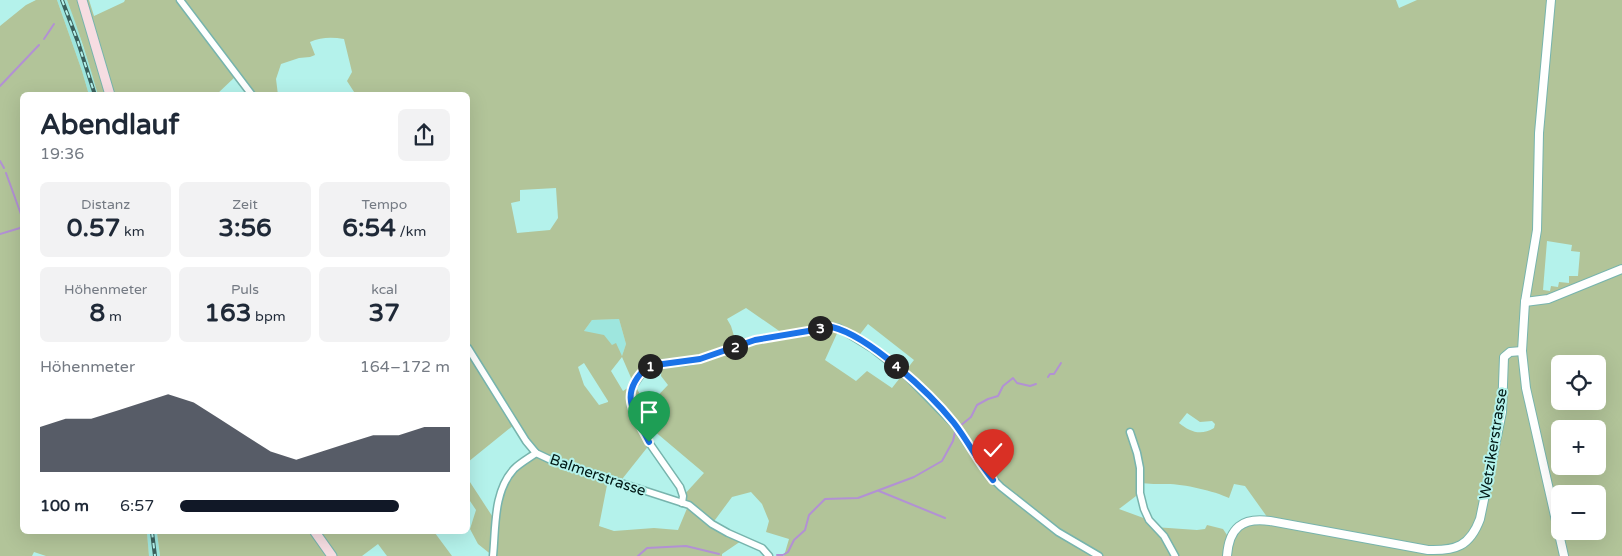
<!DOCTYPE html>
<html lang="de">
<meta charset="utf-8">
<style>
body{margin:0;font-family:"Varela Round",sans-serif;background:#f2f2f3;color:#1f2937;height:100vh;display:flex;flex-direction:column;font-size:19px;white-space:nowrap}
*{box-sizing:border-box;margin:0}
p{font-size:16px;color:#747a83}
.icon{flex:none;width:28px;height:28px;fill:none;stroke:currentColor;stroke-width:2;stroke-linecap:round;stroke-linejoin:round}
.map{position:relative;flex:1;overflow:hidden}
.details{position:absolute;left:20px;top:92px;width:450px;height:442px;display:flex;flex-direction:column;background:#fff;border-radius:8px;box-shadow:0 5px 20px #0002}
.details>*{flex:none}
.buttons{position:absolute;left:1551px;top:355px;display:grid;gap:10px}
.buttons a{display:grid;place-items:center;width:55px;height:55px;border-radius:8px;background:#fff;box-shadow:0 5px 20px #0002;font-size:25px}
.pin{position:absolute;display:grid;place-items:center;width:42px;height:42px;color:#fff;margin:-51px -21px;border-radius:50% 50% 50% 0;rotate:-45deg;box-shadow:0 0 5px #0007}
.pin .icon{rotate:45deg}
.km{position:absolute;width:25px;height:25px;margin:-12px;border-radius:50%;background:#222;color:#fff;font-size:14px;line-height:25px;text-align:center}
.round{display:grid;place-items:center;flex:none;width:52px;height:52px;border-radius:8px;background:#f2f2f3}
.head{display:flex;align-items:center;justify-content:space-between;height:85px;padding:0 20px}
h1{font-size:28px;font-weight:800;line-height:38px}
.stats{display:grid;grid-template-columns:repeat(3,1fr);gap:8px;height:85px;padding:5px 20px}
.stats div{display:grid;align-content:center;border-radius:8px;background:#f2f2f3;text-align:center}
.stats b{font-size:25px;font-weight:800}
.stats small{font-size:14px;font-weight:400}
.stats p{font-size:14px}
.chart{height:140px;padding:10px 20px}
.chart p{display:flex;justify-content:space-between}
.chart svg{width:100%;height:90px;margin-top:5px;fill:#111827;opacity:.7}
ul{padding:0 20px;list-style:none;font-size:16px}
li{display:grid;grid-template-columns:80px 60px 1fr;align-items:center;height:38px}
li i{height:12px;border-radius:6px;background:#111827}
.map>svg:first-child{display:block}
.built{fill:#9ee6de}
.green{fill:#b2c499;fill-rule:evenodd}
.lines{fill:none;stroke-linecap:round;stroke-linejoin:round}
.stream{stroke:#b291d4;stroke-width:2}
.minor-casing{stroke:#77b4ad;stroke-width:9}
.tertiary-casing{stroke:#77b4ad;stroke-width:10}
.secondary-casing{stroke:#77b4ad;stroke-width:11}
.minor{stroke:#fff;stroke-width:6}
.tertiary{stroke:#fff;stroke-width:8}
.secondary{stroke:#f6dde2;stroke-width:9}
.rail-casing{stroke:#3c605c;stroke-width:4}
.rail{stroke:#b4f2eb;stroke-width:2;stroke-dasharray:5.5;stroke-linecap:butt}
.route-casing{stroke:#fff;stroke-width:10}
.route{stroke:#1a73e8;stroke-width:6}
.labels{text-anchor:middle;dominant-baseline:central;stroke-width:4;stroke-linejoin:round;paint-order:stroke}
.street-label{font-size:15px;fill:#011815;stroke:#b4f2eb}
</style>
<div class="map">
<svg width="1622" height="556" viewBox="0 0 1622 556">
<rect width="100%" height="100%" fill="#b4f2eb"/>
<g class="built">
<path d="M57,0h10l12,31 2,10 10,29 7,25h-9l-7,-24z"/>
<path d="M619,319l7,25 -4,12 -10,-11 -28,-14 8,-11z"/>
<path d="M147,533h10l3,23h-11z"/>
</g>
<g class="green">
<path d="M36,0h21l25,71 7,24h-67v437l125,1 2,23h-103l-12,-4 -2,4h-32v-530l26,-21z"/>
<path d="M67,0h22l5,16 30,-14 1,-2h1271l3,8 18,-8h205v556h-838l5,-17 -23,-7 3,-11 -7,-17 -11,-12 -19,5 -20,27 32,15 -22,15v2h-229l-15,-12 -8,-15 6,-19 -8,-12v-19l28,43 2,-21 15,-30 23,-18 -21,-29 -47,38v-367h-112l-9,-14 5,-9 -8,-33c-12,-2 -23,-2 -34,3l5,13 -5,2 -11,1 -18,6 -5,15 2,16h-26l-16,-19 -20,19h-118c-9,-32 -19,-64 -31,-95zM556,188l2,30 -8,12 -33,3 -6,-30 9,-2v-11zM1547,241l25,4 -1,6 9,1 -2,24h-9v7l-10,-1 -1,5 -7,-1 -1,5 -7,-1zM746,308l39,27 -48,11 -6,-20 -4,-7zM619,319l7,25 -4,12 -6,-13 -4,2 -8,-10 -20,-4 8,-11zM868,324l46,36 -22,28 -25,-17 -11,10 -31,-21 14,-31 18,9zM622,357l10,23 5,-1 11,-13 14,-2 -1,12 7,9 -20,21 -9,-1 3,-7 -6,-11 -4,-2 -9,6 -12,-20zM584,363l24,38v1l-9,3 -15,-20 -6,-18zM1560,364h38v37h-38zM1187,413l13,9 12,-1 3,3 -1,4c-13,8 -24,4 -35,-5zM1560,429h38v37h-38zM653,430l51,43 -21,23 -1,7 6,3 -10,24 -24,-2 -40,3 -15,-5 9,-46 13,4 2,-6 27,-34 -4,-8zM1140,483c9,1 18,1 27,1 17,0 47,7 62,14l5,-14 11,2 25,35 -31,4 -10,13 -6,-9 -16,-4 -2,4 -8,1 -43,-3 -5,-7 -30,-11 21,-16zM1560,494h38v37h-38z"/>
<path d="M157,533h278l17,23h-65l-9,-12 -16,12h-202z"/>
</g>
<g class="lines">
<g class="stream">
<path d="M44,39l10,-15"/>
<path d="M0,86l39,-41"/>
<path d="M0,161l4,7"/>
<path d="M6,173l16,44"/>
<path d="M0,234l20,-6 2,-3"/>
<path d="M1048,377l2,-3h4l7,-11"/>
<path d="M960,426l11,-9 6,-12 11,-6 10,-3 5,-10 10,-8 4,5 13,3 6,-2"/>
<path d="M879,491l66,27"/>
<path d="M777,555h6l5,-3 6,-12 11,-10 4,-15 16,-16 33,-1 56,-21 28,-16 11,-20 2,-9"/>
<path d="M638,556l9,-8 39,-2 33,8"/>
</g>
<defs>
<g id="minor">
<path d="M180,0l72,95"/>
<path d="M468,348l58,93 10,12 17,8 136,44 23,19 16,9 34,15 7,8"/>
<path d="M1130,432l7,21 3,15v25l4,16 5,11 15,16 11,20"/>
<path d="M682,503l1,-7 -3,-9 -30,-43 -19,-38v-12l2,-8 12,-17 3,-3 7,-2 30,-2 15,-3 55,-19 77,-13 7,1 34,21 33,26 49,50 32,48 14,14 57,45 41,24"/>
<path d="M493,556c3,-29 0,-64 21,-87 6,-6 15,-11 22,-16"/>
</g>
<g id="tertiary">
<path d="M1551,0l-12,133 -2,97 -12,72 -3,49 4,37 38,168"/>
<path d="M1525,302l23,-3 74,-30"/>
<path d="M1227,556c2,-28 15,-39 43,-35l158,29c28,1 42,-4 52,-31l22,-107 2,-55 6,-5 12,-1"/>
</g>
<g id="secondary">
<path d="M82,0l28,95"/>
<path d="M315,532l17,24"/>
</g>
</defs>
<use href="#minor" class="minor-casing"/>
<use href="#tertiary" class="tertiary-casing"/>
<use href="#secondary" class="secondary-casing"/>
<use href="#minor" class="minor"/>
<use href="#tertiary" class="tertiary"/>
<use href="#secondary" class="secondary"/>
<defs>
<g id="rail">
<path d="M62,0l16,42 17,53"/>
<path d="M152,532l3,24"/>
</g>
</defs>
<use href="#rail" class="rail-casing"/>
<use href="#rail" class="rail"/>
</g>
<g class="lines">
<defs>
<path id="route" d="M649,442c-15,-30 -32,-48 -1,-76l52,-7 55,-19 77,-13c37,9 98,66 122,96 14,18 24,39 39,57"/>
</defs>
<use href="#route" class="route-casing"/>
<use href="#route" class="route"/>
</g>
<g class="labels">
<g class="street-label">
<text transform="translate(1493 444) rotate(-81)">Wetzikerstrasse</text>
<text transform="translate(598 475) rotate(19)">Balmerstrasse</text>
</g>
</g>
</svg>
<div class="buttons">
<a><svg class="icon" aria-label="locate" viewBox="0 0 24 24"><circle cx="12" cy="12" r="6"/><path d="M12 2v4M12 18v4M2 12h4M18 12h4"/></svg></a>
<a>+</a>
<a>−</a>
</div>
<div class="pin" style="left:649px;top:442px;background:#1e9e55"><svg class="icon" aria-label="arrive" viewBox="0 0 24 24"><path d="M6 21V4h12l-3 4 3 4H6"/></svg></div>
<div class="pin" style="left:993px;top:480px;background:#d93025"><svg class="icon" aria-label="check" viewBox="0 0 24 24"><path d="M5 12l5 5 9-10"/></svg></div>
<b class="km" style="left:650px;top:366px">1</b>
<b class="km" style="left:735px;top:347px">2</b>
<b class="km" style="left:820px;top:328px">3</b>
<b class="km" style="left:896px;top:366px">4</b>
<section class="details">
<div class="head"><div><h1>Abendlauf</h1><p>19:36</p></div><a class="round"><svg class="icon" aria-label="share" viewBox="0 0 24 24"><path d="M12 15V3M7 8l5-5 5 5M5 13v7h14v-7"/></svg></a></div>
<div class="stats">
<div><p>Distanz</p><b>0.57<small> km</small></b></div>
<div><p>Zeit</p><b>3:56</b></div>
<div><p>Tempo</p><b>6:54<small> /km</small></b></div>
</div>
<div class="stats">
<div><p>Höhenmeter</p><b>8<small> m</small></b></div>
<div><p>Puls</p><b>163<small> bpm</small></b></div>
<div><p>kcal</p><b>37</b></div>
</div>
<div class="chart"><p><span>Höhenmeter</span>164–172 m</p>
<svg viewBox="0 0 160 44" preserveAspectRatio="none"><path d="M0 44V22L10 18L20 18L30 14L40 10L50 6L60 10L70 18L80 26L90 34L100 38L110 34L120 30L130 26L140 26L150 22L160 22V44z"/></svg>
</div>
<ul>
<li><b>100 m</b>6:57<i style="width:81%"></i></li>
</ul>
</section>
</div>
